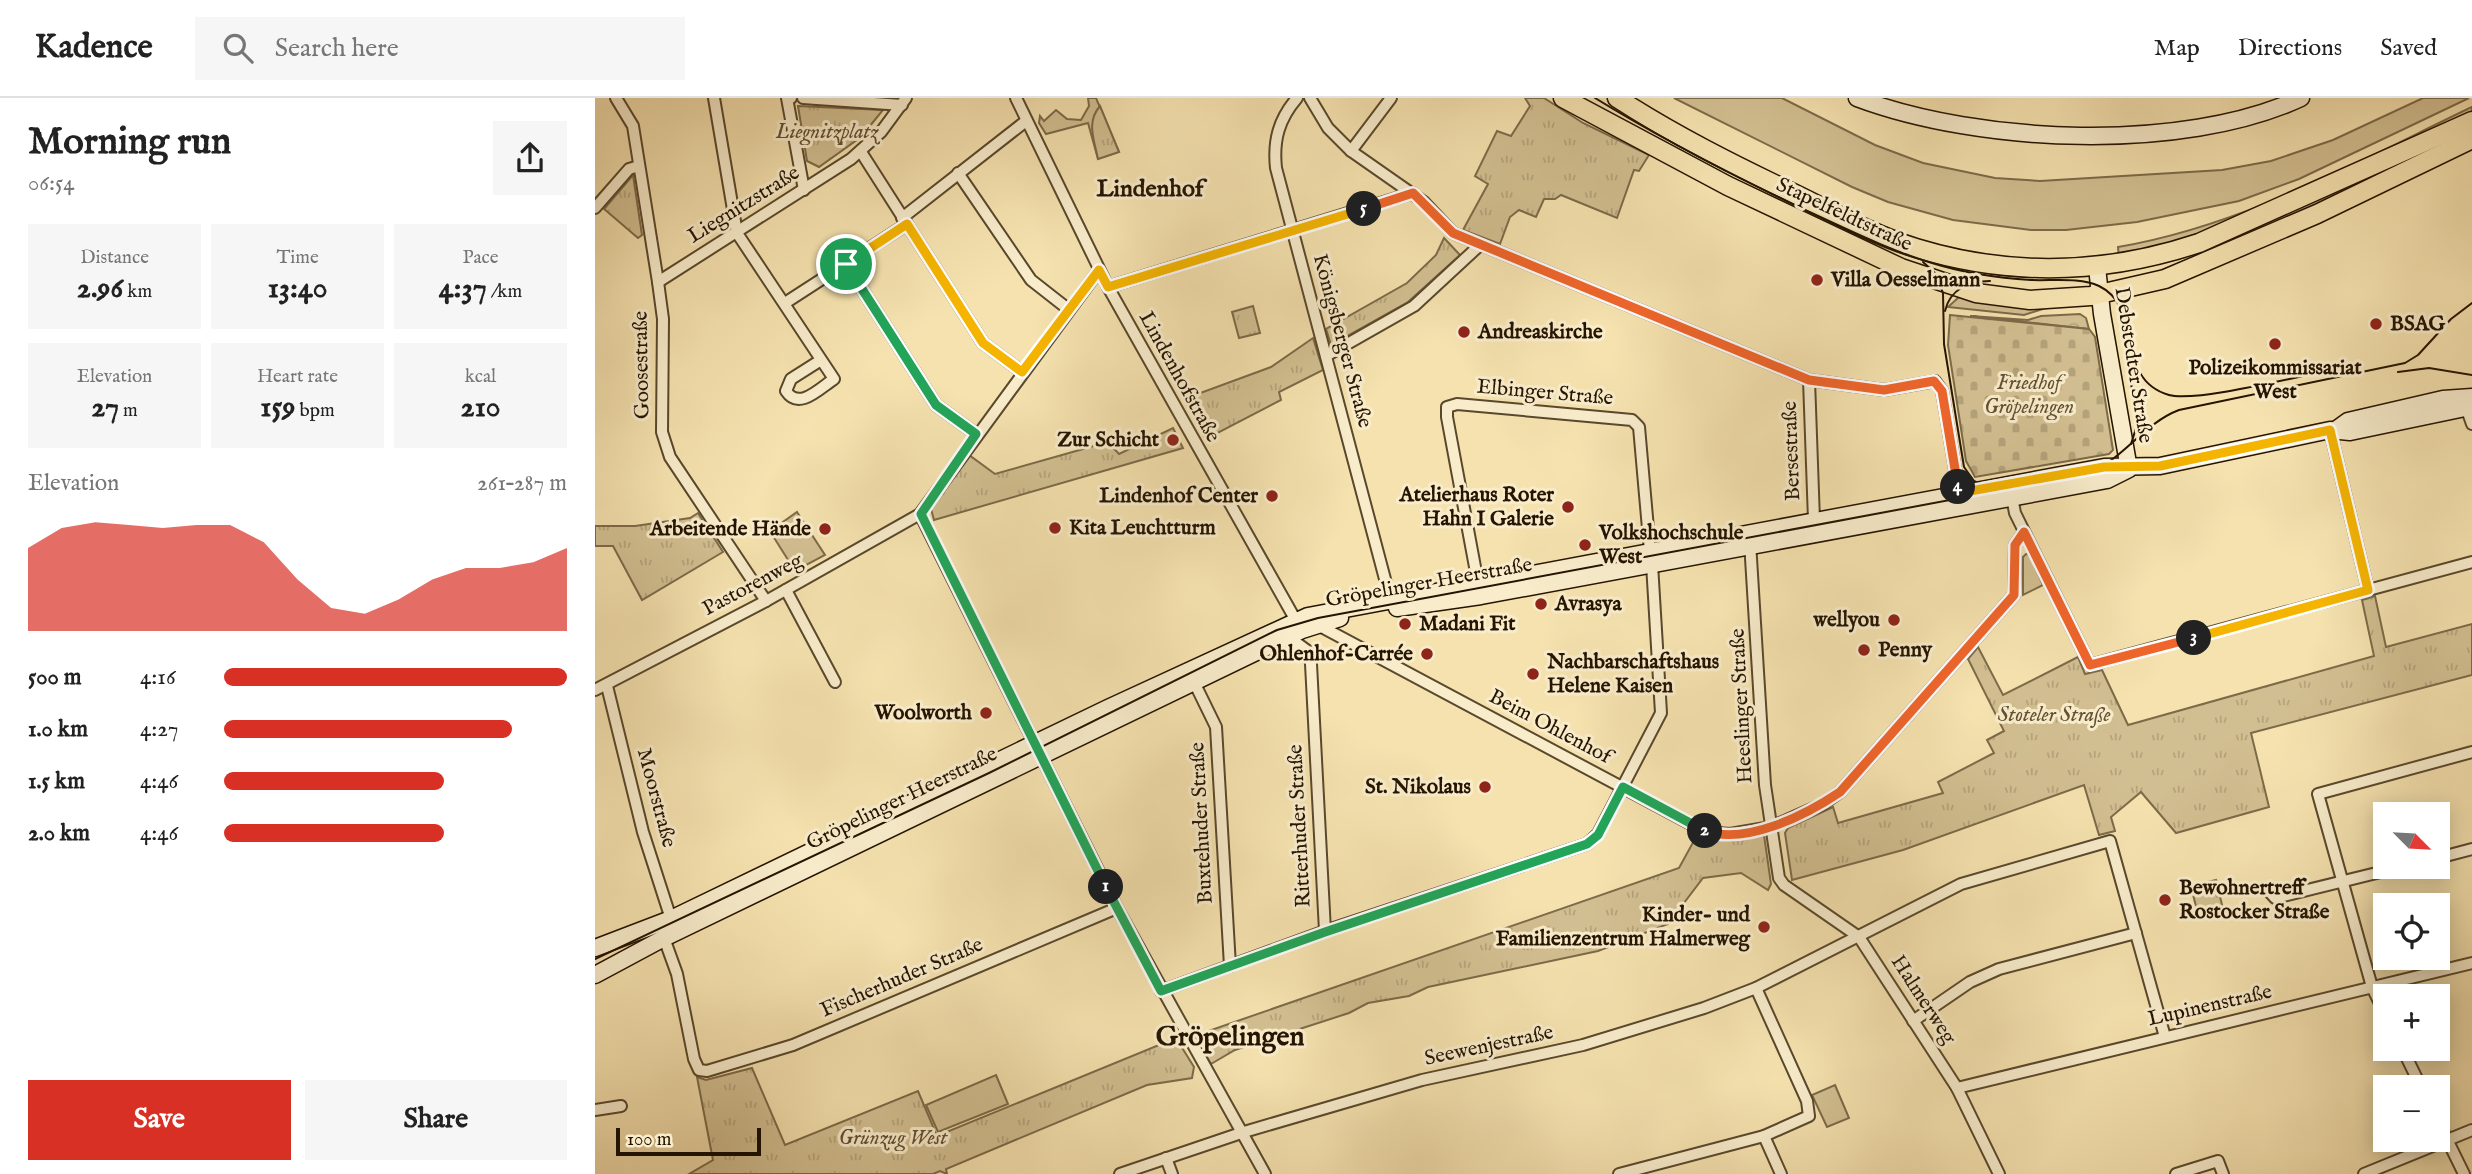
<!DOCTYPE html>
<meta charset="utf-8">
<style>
body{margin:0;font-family:"IM FELL English",serif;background:#f6f6f6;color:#222;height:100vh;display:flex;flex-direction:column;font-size:26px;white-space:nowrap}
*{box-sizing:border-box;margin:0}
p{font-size:23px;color:#767676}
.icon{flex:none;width:38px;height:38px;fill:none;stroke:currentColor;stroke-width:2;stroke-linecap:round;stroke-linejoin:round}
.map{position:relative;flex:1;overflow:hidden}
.details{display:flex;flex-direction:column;background:#fff;width:595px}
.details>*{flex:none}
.needle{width:46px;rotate:114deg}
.tools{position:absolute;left:1778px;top:704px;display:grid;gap:14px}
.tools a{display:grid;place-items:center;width:77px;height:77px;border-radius:0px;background:#fff;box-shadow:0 4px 18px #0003;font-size:35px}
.scale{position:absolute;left:21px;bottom:18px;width:145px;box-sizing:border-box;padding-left:7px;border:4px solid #251401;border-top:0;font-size:19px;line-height:24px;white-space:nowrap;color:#251401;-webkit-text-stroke:5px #f8eccb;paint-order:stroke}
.pin{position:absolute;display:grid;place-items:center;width:60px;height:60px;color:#fff;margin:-30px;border:4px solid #fff;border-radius:50%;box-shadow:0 2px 7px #0007}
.km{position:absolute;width:35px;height:35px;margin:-18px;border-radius:50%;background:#222;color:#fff;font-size:19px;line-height:35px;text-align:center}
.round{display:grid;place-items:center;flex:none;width:74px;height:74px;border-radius:0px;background:#f6f6f6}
.headline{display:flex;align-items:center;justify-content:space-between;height:119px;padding:0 28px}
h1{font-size:38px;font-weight:700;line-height:52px}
.metrics{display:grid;grid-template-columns:repeat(3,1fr);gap:10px;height:119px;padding:7px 28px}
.metrics div{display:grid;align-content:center;border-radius:0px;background:#f6f6f6;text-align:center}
.metrics b{font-size:30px;font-weight:700}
.metrics small{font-size:19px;font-weight:400}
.metrics p{font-size:19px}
.chart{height:196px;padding:14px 28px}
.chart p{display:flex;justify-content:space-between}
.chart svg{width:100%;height:126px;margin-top:7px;fill:#d93025;opacity:.7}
.cta{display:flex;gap:14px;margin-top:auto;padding:14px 28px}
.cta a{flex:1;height:80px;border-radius:0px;background:#d93025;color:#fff;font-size:28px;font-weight:700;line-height:80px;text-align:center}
.cta a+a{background:#f6f6f6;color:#222}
ul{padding:0 28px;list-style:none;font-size:23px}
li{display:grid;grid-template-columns:112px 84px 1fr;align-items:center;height:52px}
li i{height:18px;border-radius:9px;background:#d93025}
header{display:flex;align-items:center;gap:42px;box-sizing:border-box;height:98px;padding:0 35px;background:#fff;border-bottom:2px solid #e0e0e0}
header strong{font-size:33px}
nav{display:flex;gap:38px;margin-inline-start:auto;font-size:24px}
.search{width:490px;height:63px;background:#f6f6f6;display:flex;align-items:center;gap:18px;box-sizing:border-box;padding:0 24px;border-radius:0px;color:#767676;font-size:26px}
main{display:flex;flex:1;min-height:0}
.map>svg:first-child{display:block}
.green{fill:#d2bf91;stroke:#7c6a49;stroke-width:2}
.forest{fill:url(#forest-crowns);stroke:#7c6a49;stroke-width:2}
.cemetery{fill:url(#cemetery-stones);stroke:#7c6a49;stroke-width:2}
.park{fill:url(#park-tufts);stroke:#7c6a49;stroke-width:2}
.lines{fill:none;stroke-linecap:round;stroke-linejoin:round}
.street-casing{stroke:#59482c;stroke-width:14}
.secondary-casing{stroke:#251401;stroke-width:19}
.primary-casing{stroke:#251401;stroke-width:21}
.street{stroke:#f8eccb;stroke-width:10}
.secondary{stroke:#f8eccb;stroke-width:16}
.primary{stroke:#f5e2af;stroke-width:18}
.tram{stroke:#251401;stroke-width:2}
.split-1-casing{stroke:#fff;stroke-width:14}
.split-2-casing{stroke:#fff;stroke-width:14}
.split-3-casing{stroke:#fff;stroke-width:14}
.split-4-casing{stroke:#fff;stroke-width:14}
.split-5-casing{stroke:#fff;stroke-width:14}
.split-6-casing{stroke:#fff;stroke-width:14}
.split-1{stroke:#22a559;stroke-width:9}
.split-2{stroke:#22a559;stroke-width:9}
.split-3{stroke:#f0652b;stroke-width:9}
.split-4{stroke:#f5b400;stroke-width:9}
.split-5{stroke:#f0652b;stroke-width:9}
.split-6{stroke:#f5b400;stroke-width:9}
.poi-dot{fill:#8f2418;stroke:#f8eccb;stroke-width:2.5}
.labels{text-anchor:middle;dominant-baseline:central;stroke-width:6;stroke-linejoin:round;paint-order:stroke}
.park-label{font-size:21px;font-style:italic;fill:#625033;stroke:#f8eccb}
.street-label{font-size:21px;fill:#251401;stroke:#f8eccb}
.poi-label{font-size:21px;font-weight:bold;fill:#251401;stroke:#f8eccb;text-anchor:start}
.quarter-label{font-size:24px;font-weight:bold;fill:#251401;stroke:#f8eccb}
.district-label{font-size:28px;font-weight:bold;fill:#251401;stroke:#f8eccb}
</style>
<header>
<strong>Kadence</strong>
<div class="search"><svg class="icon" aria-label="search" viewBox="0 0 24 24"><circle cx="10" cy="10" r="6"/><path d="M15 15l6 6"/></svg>Search here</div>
<nav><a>Map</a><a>Directions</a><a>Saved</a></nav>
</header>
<main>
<section class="details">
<div class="headline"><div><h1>Morning run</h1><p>06:54</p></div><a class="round"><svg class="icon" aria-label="share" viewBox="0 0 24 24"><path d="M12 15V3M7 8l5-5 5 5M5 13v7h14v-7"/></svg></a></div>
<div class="metrics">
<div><p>Distance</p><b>2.96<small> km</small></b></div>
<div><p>Time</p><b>13:40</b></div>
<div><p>Pace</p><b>4:37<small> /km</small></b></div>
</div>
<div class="metrics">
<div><p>Elevation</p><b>27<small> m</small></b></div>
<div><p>Heart rate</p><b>159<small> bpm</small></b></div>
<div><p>kcal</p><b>210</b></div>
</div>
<div class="chart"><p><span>Elevation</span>261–287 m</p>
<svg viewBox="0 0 160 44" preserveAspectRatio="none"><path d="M0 44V15L10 8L20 6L30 7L40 8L50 7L60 7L70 13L80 26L90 36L100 38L110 33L120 26L130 22L140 22L150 20L160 15V44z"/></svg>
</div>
<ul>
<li><b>500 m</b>4:16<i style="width:100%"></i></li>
<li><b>1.0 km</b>4:27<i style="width:84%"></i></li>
<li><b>1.5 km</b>4:46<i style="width:64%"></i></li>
<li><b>2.0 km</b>4:46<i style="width:64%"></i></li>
</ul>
<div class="cta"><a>Save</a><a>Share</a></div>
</section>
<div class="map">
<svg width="1877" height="1076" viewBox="0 0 1877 1076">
<defs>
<pattern id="forest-crowns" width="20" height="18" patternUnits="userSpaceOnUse" patternTransform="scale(1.75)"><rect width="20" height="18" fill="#d2bf91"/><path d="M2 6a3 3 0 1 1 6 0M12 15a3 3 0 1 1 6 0" fill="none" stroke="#b4a37b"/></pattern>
<pattern id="cemetery-stones" width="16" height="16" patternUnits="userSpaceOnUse" patternTransform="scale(1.75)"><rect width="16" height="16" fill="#d2bf91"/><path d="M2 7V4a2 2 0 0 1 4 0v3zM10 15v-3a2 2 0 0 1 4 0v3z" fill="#b4a37b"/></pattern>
<pattern id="park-tufts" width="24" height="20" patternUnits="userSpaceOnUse" patternTransform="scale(1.75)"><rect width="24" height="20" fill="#d2bf91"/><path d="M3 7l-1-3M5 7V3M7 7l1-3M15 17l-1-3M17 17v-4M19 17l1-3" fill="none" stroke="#b4a37b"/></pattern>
</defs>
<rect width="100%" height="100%" fill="#f5e2af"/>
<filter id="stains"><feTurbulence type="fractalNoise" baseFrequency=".00286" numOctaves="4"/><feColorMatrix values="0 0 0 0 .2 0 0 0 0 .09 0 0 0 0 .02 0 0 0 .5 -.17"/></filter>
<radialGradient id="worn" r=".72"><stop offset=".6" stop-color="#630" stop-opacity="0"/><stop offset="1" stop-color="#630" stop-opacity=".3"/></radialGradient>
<g class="green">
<path d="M493,0h8l23,54 -21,7 -10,-36 -42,11 -7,-11 1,-7 4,5 12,-11 11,9 14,1 8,-14z"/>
<path d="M1079,0h108l93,47 48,18 72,15 45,3 182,-11 49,-9 62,-21 90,-42h46l-170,81 -60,22 -102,21 -71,8h-35l-78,-10 -65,-18 -36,-15z"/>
<path d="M1877,9v7l-250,115 -103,29 -1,-11c125,-21 241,-86 354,-140z"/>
<path d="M1877,30v7l-263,124 -64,18 93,-38 35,-20z"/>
<path d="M1364,199l54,9 33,2 -22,7 -76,-8z"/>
<path d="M202,414l28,43 -30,16 -29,-46 14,-1z"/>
<path d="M1431,456l4,1 13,30 -20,10v-38z"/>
<path d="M401,977l12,29 -70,28 -12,-27z"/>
<path d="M1240,987l14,33 -22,9 -15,-32z"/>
</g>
<path class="forest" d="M1485,216l6,4 3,11 -119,-13 58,4 13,-4z"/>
<path class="cemetery" d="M1355,217l139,14 6,8 18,113 -4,4 -134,23 -9,-16 -18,-116z"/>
<g class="park">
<path d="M930,0h19l39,25 66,32 -10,16 -5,-1 -17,48 -56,-23 -6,4h-11l-8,18 -17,-7 -9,7 -10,27 -37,-14 25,-46 -13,-8 22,-45 14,5 19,-30z"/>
<path d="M203,8l85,4 -22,27 -42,30 -12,-6z"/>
<path d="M505,8l19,46 -21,7c-4,-20 -12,-37 2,-53z"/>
<path d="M38,77l9,60 -4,3 -34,-29z"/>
<path d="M849,140l16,17 -52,47 -77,43 -5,-16 81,-46 29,-28z"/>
<path d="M658,208l7,27 -21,5 -7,-26z"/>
<path d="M718,240l10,32 -44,22 2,8 -75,39 -22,-40 87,-32z"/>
<path d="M578,330l10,20 -249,72 -3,-11 38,-54 26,19 113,-32 11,12z"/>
<path d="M103,415l25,39 -81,48 -29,-54h-18v-20h40l55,-8z"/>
<path d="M1780,498l11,51 86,-23v51l-221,58 18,74 -93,26 -35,-41 -30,25 4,14 -16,4 -15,-50 -181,65 -111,30 -7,-47 3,-5 45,-21 5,16 105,-30 -5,-11 56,-29 -7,-13 17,-9 -36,-72 10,-12 25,48 75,-38 7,17 17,-4 26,55 246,-69 -12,-56z"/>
<path d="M1169,737l7,49 -3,6 -27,-17 -38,5 -35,46 -70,27 -170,36 -19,9 -41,7 -19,10 -114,37 -24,14 -17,-28 485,-168 17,-31 16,8 3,-5z"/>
<path d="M1621,782l8,33 -25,6 -8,-33z"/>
<path d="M581,940l18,29 -2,11 -45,7 -201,84 1,5 -7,-3 -7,3h-244l24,-14 -16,-83 9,3 46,-12 33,77 133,-54 19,45z"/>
</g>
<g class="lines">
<defs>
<g id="street">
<path d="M21,0l17,28 25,156 5,37 -1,113 8,25 96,144"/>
<path d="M119,0l23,135 97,146c-14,9 -35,32 -48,12l5,-12 30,-19"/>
<path d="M196,0h-4l17,92"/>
<path d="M208,0l99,7"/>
<path d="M421,0l92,189 191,339"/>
<path d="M702,0c-18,21 -24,42 -21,70l114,430"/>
<path d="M715,0l18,30 23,23 73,51 29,31 356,147 75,10 51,-9 7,10 17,102"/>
<path d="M756,53l40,-53"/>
<path d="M266,54l122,191 39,29"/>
<path d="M363,75l73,107 37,29"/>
<path d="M0,110l34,-39 10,-3"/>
<path d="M307,120l124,-97"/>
<path d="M251,166l90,141 40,29"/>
<path d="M63,184l193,-123 30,-27 25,-34"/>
<path d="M513,189l305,-94"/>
<path d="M190,205l122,-79"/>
<path d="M731,258l88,-50 66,-61"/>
<path d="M1214,282l5,140"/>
<path d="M1869,303l8,23"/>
<path d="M1735,332l38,160"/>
<path d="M1417,399l3,16 75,152 382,-103"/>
<path d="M325,416l197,394 148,266"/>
<path d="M1155,444l15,243 14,93 5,7 75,52 98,151 42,86"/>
<path d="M883,485l-31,-166v-10l10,-3 175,16 7,7 11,124"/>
<path d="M191,492l49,92"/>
<path d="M723,527l388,207 24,2 41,-7 52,-23 17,-12 174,-197 1,-50 9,-13"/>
<path d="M695,540l19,14 2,12 14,267"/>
<path d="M599,584l22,45 14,239"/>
<path d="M12,588l36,146 28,87"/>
<path d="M0,592l171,-89 154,-87 179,-244"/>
<path d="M1843,760l34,-9"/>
<path d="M1671,790l9,10 130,-32"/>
<path d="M69,840l13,36 17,85 5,11 8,1 86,-26 324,-137"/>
<path d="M566,893l164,-60 262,-87 11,-10 63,-121 -9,-149"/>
<path d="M1790,916l-13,-27 -54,-193 154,-42"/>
<path d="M1318,923l57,-39 29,-13 137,-36"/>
<path d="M1807,950l19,39"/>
<path d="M1362,990l515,-125"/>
<path d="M0,1012l26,-4"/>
<path d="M1843,1023l26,53"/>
<path d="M1169,1038l17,38"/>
<path d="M571,1060l6,16"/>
<path d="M525,1076l124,-42 178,-52 161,-35 121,-37 52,-20 205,-104 149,-43 55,196"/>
<path d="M1024,1076l145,-38 45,-20 -2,-15 -51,-113"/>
<path d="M1581,1076l42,-13 5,13"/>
<path d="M1769,1076l108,-44"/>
</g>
<g id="secondary">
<path d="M1262,0c123,46 325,55 444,0"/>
<path d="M1502,169l5,47 27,155"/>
<path d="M1742,331l11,-8 95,-22 29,-2"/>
<path d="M802,510l84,-12 626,-116 20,-10"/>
<path d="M0,850l76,-29 437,-211 200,-92 796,-149 56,-1 170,-36 20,2 115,-24 7,-4"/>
<path d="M0,877l69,-37 638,-308 38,-12"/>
</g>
<g id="primary">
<path d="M968,0l165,88 173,82 75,25 54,7 61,-4 74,-17 152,-65 155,-75"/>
<path d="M1022,0c57,37 117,67 178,96 39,19 79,41 121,54 95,29 190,26 283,-5l273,-122"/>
</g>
</defs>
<use href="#street" class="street-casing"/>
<use href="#secondary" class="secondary-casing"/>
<use href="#primary" class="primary-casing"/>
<use href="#street" class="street"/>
<use href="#secondary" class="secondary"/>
<use href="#primary" class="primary"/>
<g class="tram">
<path d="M1000,0c68,42 139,78 210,112 42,19 83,40 127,53 32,10 66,15 99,17 21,1 49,-3 68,6 46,22 14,93 70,109 30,8 145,-23 182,-29"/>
<path d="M1328,164l12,11 8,20 1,51 20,123 10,14 21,10"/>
<path d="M1350,213c5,-22 24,-30 45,-30"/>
<path d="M1532,264l11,60 -7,22"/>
<path d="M1803,274l31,-4 43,7"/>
<path d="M0,861l394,-186 288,-143 41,-12 766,-143c38,-13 58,-51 95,-65l226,-47 13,-8 33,-36 21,-16"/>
</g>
</g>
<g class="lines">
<defs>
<path id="split-1" d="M251,166l90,141 40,29 -55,80 185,373"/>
<path id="split-2" d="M511,789l55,104 164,-59 262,-88 11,-9 25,-48 82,44"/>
<path id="split-3" d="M1110,733c42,14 101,-16 135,-39l174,-197 1,-50 9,-13 66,133 104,-27"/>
<path id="split-4" d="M1363,389l1,6 145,-26 56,-1 170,-36 38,160 -174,48"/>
<path id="split-5" d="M769,111l49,-16 40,40 356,147 75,10 50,-9 8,10 16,96"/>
<path id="split-6" d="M251,166l61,-40 76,119 39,29 77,-102 9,17 256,-78"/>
</defs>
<use href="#split-1" class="split-1-casing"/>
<use href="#split-2" class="split-2-casing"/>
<use href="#split-3" class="split-3-casing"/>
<use href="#split-4" class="split-4-casing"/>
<use href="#split-5" class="split-5-casing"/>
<use href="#split-6" class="split-6-casing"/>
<use href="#split-1" class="split-1"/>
<use href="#split-2" class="split-2"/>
<use href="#split-3" class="split-3"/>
<use href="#split-4" class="split-4"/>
<use href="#split-5" class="split-5"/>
<use href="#split-6" class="split-6"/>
</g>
<g class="poi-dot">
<circle cx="1222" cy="182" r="7"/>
<circle cx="1781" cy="226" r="7"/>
<circle cx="869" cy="234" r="7"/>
<circle cx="1680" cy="246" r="7"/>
<circle cx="578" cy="342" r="7"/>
<circle cx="677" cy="398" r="7"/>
<circle cx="973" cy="409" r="7"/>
<circle cx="460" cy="430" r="7"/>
<circle cx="230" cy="431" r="7"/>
<circle cx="990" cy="447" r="7"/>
<circle cx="946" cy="506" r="7"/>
<circle cx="1299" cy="522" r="7"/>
<circle cx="810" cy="526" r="7"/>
<circle cx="1269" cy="552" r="7"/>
<circle cx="832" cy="556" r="7"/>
<circle cx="938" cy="576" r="7"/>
<circle cx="391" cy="615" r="7"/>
<circle cx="890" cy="689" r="7"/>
<circle cx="1570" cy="802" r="7"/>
<circle cx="1169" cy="829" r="7"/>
</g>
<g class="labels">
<g class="park-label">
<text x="232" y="34">Liegnitzplatz</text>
<text x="1434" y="285">Friedhof<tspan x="1434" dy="24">Gröpelingen</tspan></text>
<text x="1459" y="617">Stoteler Straße</text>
<text x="298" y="1040">Grünzug West</text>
</g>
<g class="street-label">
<text transform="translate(149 107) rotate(-32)">Liegnitzstraße</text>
<text transform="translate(1249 117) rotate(25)">Stapelfeldtstraße</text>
<text transform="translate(747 243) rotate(75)">Königsberger Straße</text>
<text transform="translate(47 267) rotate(-91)">Goosestraße</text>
<text transform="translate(1538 267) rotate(81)">Debstedter Straße</text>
<text transform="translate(584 279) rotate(61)">Lindenhofstraße</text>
<text transform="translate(950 295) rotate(5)">Elbinger Straße</text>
<text transform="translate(1197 353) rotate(-92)">Bersestraße</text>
<text transform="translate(834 485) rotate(-10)">Gröpelinger Heerstraße</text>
<text transform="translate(158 487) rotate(-28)">Pastorenweg</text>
<text transform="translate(1147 608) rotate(-93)">Heeslinger Straße</text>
<text transform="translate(955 629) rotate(28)">Beim Ohlenhof</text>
<text transform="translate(61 700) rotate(75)">Moorstraße</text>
<text transform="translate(307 701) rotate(-26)">Gröpelinger Heerstraße</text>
<text transform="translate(607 725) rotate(-93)">Buxtehuder Straße</text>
<text transform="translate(705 728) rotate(-93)">Ritterhuder Straße</text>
<text transform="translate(307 880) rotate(-23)">Fischerhuder Straße</text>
<text transform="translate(1328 902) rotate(57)">Halmerweg</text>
<text transform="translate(1615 908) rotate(-13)">Lupinenstraße</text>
<text transform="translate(894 948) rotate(-12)">Seewenjestraße</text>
</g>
<g class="poi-label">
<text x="1236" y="182">Villa Oesselmann</text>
<text x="1795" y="226">BSAG</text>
<text x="883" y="234">Andreaskirche</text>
<text x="1680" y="270" text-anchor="middle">Polizeikommissariat<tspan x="1680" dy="24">West</tspan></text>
<text x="564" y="342" text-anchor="end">Zur Schicht</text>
<text x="959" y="397" text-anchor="end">Atelierhaus Roter<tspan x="959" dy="24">Hahn I Galerie</tspan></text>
<text x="663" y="398" text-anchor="end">Lindenhof Center</text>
<text x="474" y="430">Kita Leuchtturm</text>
<text x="216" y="431" text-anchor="end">Arbeitende Hände</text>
<text x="1004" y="435">Volkshochschule<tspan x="1004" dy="24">West</tspan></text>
<text x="960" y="506">Avrasya</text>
<text x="1285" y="522" text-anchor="end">wellyou</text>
<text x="824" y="526">Madani Fit</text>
<text x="1283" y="552">Penny</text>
<text x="818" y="556" text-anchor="end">Ohlenhof-Carrée</text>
<text x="952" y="564">Nachbarschaftshaus<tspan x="952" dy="24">Helene Kaisen</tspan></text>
<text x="377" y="615" text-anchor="end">Woolworth</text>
<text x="876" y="689" text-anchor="end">St. Nikolaus</text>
<text x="1584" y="790">Bewohnertreff<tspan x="1584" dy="24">Rostocker Straße</tspan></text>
<text x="1155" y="817" text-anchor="end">Kinder- und<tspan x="1155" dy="24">Familienzentrum Halmerweg</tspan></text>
</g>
<g class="quarter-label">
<text x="555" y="91">Lindenhof</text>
</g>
<g class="district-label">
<text x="635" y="939">Gröpelingen</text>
</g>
</g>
<rect width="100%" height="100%" filter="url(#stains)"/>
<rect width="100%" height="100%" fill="url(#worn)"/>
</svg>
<div class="tools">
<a><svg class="needle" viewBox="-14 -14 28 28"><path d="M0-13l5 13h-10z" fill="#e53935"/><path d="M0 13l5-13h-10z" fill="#767676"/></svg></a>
<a><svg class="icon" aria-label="locate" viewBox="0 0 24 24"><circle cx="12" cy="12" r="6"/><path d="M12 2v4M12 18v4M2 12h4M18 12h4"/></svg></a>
<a>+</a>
<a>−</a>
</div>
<div class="scale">100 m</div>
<div class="pin" style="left:251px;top:166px;background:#1e9e55"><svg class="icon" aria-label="arrive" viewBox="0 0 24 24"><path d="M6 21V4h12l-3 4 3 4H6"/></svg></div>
<b class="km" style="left:511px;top:789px">1</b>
<b class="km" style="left:1110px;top:733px">2</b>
<b class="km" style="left:1599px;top:540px">3</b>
<b class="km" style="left:1363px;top:389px">4</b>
<b class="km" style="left:769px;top:111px">5</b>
</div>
</main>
